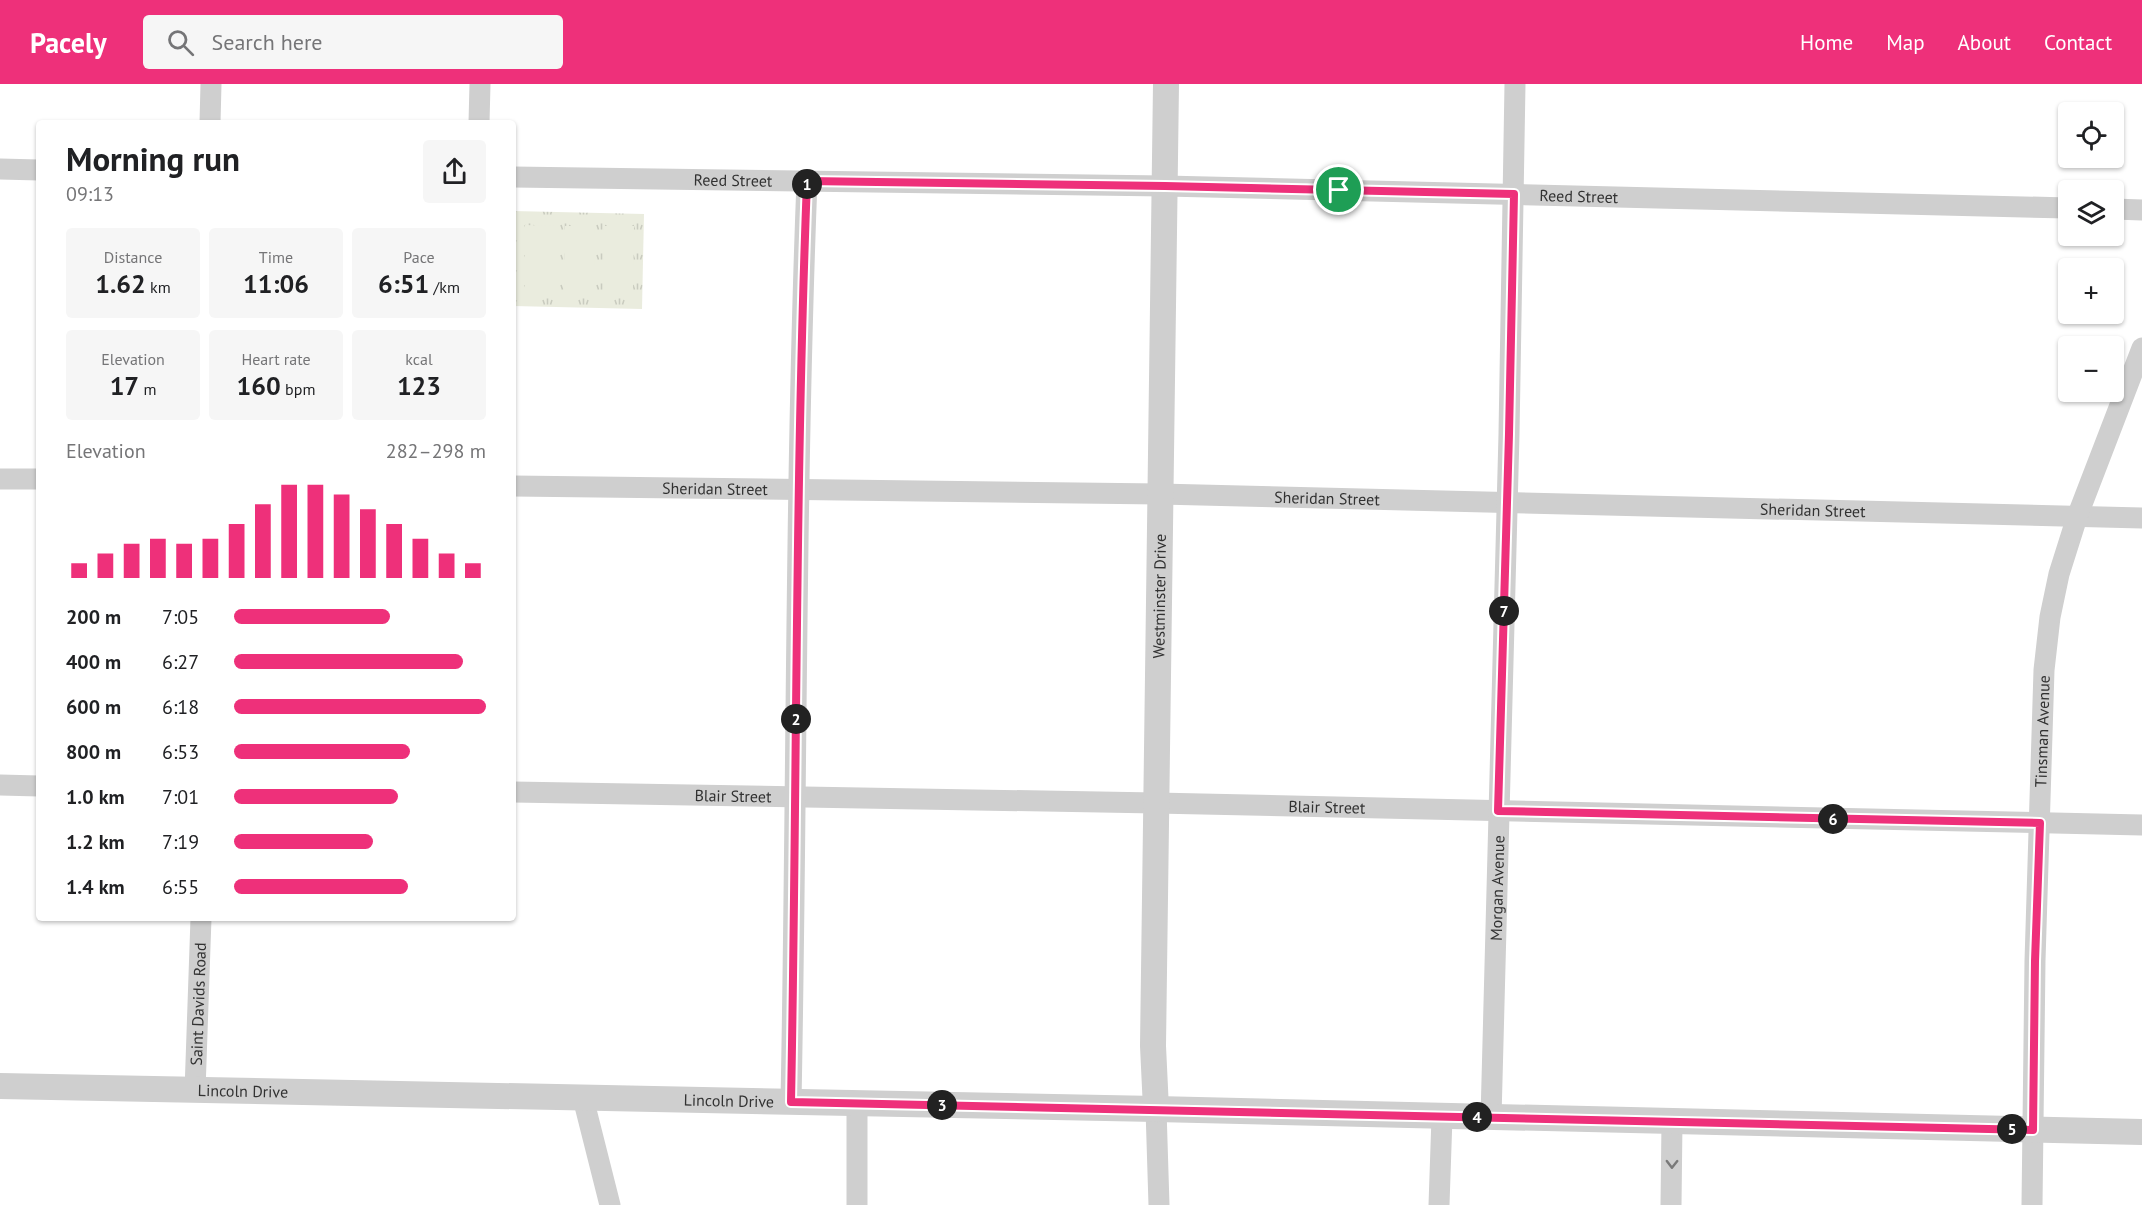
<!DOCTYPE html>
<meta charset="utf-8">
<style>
body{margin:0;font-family:"PT Sans",sans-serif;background:#f6f6f6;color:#202124;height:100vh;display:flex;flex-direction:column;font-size:22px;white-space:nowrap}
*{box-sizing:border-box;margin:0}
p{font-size:20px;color:#757577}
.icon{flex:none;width:33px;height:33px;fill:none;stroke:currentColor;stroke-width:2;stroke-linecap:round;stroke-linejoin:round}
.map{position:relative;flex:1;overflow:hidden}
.drawer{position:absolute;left:36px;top:36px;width:480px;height:801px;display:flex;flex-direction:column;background:#fff;border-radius:6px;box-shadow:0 2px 4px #0004}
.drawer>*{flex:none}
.fabs{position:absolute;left:2058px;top:18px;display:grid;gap:12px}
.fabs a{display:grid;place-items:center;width:66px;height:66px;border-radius:6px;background:#fff;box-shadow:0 2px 4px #0004;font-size:30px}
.pin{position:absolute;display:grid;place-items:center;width:51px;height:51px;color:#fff;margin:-26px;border:3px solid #fff;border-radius:50%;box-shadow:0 2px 6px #0007}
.km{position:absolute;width:30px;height:30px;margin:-15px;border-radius:50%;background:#222;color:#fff;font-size:16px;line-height:30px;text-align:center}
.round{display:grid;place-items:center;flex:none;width:63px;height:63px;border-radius:6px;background:#f6f6f6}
.headline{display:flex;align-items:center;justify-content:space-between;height:102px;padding:0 30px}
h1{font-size:33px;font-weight:800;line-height:45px}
.figures{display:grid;grid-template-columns:repeat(3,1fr);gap:9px;height:102px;padding:6px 30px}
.figures div{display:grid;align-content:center;border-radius:6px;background:#f6f6f6;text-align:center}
.figures b{font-size:26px;font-weight:800}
.figures small{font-size:16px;font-weight:400}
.figures p{font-size:16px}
.chart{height:168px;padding:12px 30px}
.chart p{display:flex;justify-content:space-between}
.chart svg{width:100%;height:108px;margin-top:6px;stroke:#ee307a;stroke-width:6}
ul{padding:0 30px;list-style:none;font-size:20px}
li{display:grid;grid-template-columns:96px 72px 1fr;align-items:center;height:45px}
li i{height:15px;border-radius:8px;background:#ee307a}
header{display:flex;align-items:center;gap:36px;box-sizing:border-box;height:84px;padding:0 30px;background:#ee307a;color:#fff}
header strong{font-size:28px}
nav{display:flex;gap:33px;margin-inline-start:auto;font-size:21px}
.search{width:420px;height:54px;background:#f6f6f6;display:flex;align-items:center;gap:15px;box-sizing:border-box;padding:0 21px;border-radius:6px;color:#757577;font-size:22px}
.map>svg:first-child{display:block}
.grass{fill:url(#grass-tufts)}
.pitch{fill:#eaecde}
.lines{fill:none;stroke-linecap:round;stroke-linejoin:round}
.minor{stroke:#cfcfcf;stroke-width:21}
.tertiary{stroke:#cfcfcf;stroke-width:26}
.oneway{stroke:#797979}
.route-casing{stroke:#fff;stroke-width:12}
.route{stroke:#ee307a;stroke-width:8}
.labels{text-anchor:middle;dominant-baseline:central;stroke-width:6;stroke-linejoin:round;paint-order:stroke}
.street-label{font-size:16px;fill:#323232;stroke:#fff}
</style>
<header>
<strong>Pacely</strong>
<div class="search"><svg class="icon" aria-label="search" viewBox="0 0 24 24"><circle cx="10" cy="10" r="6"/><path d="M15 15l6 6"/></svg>Search here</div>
<nav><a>Home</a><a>Map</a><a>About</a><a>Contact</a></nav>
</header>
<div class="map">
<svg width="2142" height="1121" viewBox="0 0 2142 1121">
<defs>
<pattern id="grass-tufts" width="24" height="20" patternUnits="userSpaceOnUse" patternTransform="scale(1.5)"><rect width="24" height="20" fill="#eaecde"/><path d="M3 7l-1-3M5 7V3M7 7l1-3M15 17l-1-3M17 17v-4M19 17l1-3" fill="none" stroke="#c9cbbf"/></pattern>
</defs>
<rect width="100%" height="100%" fill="#fff"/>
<path class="grass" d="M513,127l131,3 -2,95 -129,-3z"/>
<g class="pitch">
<path d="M513,141h3l-1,64h-2z"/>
<path d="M525,141l30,1v64h-30z"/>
<path d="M565,142h30l-1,64h-30z"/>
<path d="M604,142h30l-1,64h-30z"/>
</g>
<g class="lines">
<g class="minor">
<path d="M210,39l1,-39"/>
<path d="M479,39l1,-39"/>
<path d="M0,85l39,1"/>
<path id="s1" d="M513,93l652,9 903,22"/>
<path d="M2114,125l28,1"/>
<path d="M0,395h39"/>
<path id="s2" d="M513,402l647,8 982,24"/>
<path d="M0,701l39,1"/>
<path id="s3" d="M513,708l643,11 986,22"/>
<path id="s4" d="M195,1007l6,-173"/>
<path d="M583,1014l27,107"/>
<path d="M791,1018c6,-307 4,-614 16,-921"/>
<path d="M1156,1025l3,96"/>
<path id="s5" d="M1491,1034l18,-684 6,-350"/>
<path d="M857,1121v-102"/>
<path d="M1439,1121l3,-88"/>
<path d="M1671,1121l1,-83"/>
<path id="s6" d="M2032,1121l3,-244 9,-291 6,-53 9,-43 18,-57 65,-169"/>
</g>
<g class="tertiary">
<path id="s7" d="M0,1002l1156,23 986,23"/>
<path id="s8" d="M1156,1025l-3,-63 13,-962"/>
</g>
</g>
<defs><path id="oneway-chevron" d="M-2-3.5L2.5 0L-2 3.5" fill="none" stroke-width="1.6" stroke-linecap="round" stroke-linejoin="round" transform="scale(1.5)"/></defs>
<use class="oneway" href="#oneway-chevron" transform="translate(1672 1080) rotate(91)"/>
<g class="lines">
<defs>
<path id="route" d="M807,97l358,5 349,8 -5,240 -11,377 542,12 -5,138 -2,169 -1242,-28c6,-307 4,-614 16,-921z"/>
</defs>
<use href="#route" class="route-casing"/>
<use href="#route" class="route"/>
</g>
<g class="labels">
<g class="street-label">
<text stroke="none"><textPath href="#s1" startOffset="220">Reed Street</textPath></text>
<text stroke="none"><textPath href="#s1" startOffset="1066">Reed Street</textPath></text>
<text stroke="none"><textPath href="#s2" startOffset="202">Sheridan Street</textPath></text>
<text stroke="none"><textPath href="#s2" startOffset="814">Sheridan Street</textPath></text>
<text stroke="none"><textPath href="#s2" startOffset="1300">Sheridan Street</textPath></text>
<text stroke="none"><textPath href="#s8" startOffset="513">Westminster Drive</textPath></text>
<text stroke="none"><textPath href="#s6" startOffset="474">Tinsman Avenue</textPath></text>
<text stroke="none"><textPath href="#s3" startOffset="220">Blair Street</textPath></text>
<text stroke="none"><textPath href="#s3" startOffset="814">Blair Street</textPath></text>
<text stroke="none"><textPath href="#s5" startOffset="230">Morgan Avenue</textPath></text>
<text stroke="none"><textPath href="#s4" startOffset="87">Saint Davids Road</textPath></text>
<text stroke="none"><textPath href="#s7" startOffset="243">Lincoln Drive</textPath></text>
<text stroke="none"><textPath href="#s7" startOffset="729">Lincoln Drive</textPath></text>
</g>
</g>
</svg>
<div class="fabs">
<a><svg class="icon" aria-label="locate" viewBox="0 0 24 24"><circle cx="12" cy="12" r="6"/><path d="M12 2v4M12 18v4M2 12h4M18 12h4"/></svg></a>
<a><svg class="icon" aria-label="layers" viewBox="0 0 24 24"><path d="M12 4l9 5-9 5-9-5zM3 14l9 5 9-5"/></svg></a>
<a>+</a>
<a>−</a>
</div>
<div class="pin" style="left:1339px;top:106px;background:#1e9e55"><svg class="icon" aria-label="arrive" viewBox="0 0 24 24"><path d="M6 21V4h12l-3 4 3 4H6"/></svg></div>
<b class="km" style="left:807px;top:100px">1</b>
<b class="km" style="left:796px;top:635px">2</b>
<b class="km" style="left:942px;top:1021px">3</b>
<b class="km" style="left:1477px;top:1033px">4</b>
<b class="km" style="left:2012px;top:1045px">5</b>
<b class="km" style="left:1833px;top:735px">6</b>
<b class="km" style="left:1504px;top:527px">7</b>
<section class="drawer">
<div class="headline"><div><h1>Morning run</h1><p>09:13</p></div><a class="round"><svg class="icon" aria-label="share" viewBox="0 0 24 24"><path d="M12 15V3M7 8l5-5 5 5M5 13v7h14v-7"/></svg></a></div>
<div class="figures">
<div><p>Distance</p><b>1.62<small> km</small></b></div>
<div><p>Time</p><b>11:06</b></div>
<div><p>Pace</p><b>6:51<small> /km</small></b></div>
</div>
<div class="figures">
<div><p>Elevation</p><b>17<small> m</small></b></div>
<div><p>Heart rate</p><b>160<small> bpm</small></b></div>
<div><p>kcal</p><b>123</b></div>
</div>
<div class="chart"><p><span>Elevation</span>282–298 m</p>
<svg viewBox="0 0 160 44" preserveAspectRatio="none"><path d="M5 44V38M15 44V34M25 44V30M35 44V28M45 44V30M55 44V28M65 44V22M75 44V14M85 44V6M95 44V6M105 44V10M115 44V16M125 44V22M135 44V28M145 44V34M155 44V38"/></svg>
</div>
<ul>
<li><b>200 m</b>7:05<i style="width:62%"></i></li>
<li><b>400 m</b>6:27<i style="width:91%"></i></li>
<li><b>600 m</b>6:18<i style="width:100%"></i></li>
<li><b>800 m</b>6:53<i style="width:70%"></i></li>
<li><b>1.0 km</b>7:01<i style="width:65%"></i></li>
<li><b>1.2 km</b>7:19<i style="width:55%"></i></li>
<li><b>1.4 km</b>6:55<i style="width:69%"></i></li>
</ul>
</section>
</div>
